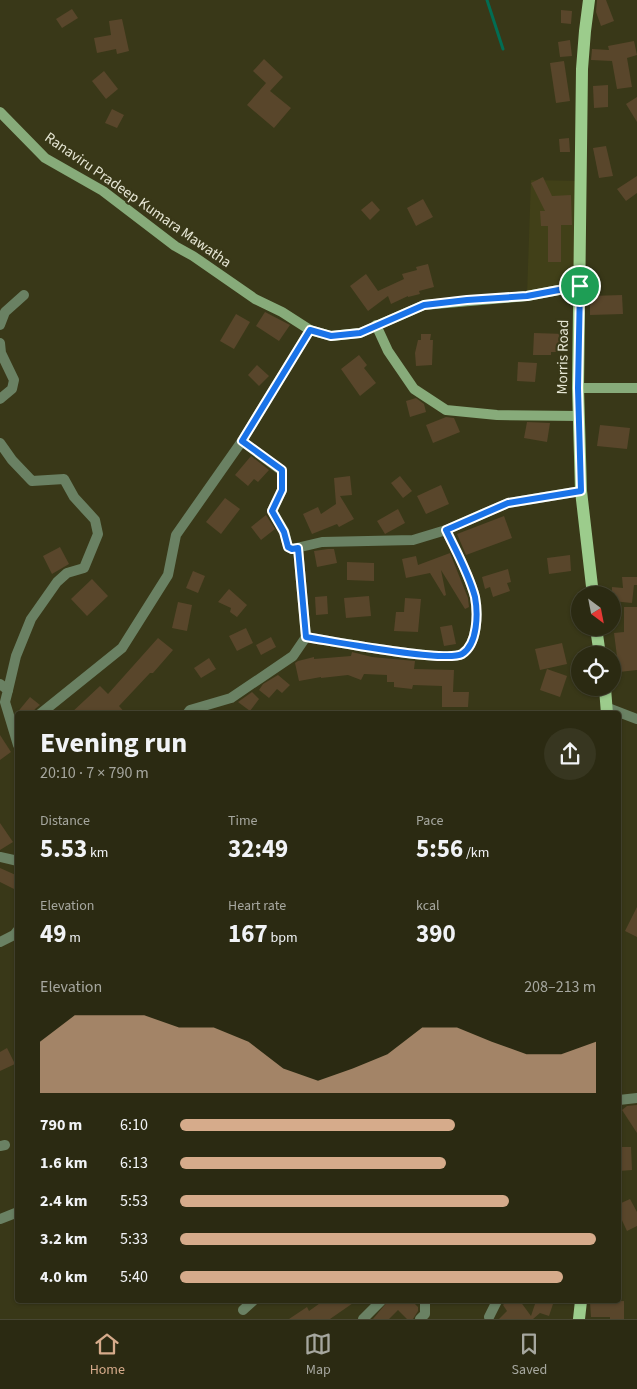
<!DOCTYPE html>
<meta charset="utf-8">
<style>
body{margin:0;font-family:"Source Sans 3",sans-serif;background:#373620;color:#f1f3f6;height:100vh;display:flex;flex-direction:column;font-size:19px;white-space:nowrap}
*{box-sizing:border-box;margin:0}
p{font-size:16px;color:#a6a79f}
.icon{flex:none;width:28px;height:28px;fill:none;stroke:currentColor;stroke-width:2;stroke-linecap:round;stroke-linejoin:round}
.map{position:relative;flex:1;overflow:hidden}
.details{position:absolute;left:15px;top:711px;width:606px;height:592px;display:flex;flex-direction:column;background:#2b2a12;border-radius:5px;box-shadow:0 1px 4px #0004,0 0 0 1px #474632}
.details>*{flex:none}
.needle{width:32px;rotate:148deg}
.fabs{position:absolute;left:571px;top:586px;display:grid;gap:10px}
.fabs a{display:grid;place-items:center;width:50px;height:50px;border-radius:50%;background:#2b2a12;box-shadow:0 1px 4px #0004,0 0 0 1px #474632;font-size:25px}
.pin{position:absolute;display:grid;place-items:center;width:42px;height:42px;color:#fff;margin:-21px;border:2px solid #fff;border-radius:50%;box-shadow:0 1px 5px #0007}
.round{display:grid;place-items:center;flex:none;width:52px;height:52px;border-radius:26px;background:#373620}
.head{display:flex;align-items:center;justify-content:space-between;height:85px;padding:0 25px}
h1{font-size:28px;font-weight:700;line-height:38px}
.figures{display:grid;grid-template-columns:repeat(3,1fr);gap:8px;height:85px;padding:5px 25px}
.figures div{display:grid;align-content:center}
.figures b{font-size:25px;font-weight:700}
.figures small{font-size:14px;font-weight:400}
.figures p{font-size:14px}
.chart{height:140px;padding:10px 25px}
.chart p{display:flex;justify-content:space-between}
.chart svg{width:100%;height:90px;margin-top:5px;fill:#d6ab8b;opacity:.7}
ul{padding:0 25px;list-style:none;font-size:16px}
li{display:grid;grid-template-columns:80px 60px 1fr;align-items:center;height:38px}
li i{height:12px;border-radius:6px;background:#d6ab8b}
.dock{display:flex;justify-content:space-around;align-items:center;height:70px;border-top:1px solid #474632;background:#2b2a12;font-size:14px;color:#a6a79f}
.dock a{display:grid;justify-items:center;gap:2px}
.dock .current{color:#d6ab8b}
.map>svg:first-child{display:block}
.built{fill:#414018}
.lines{fill:none;stroke-linecap:round;stroke-linejoin:round}
.stream{stroke:#026d53;stroke-width:3}
.building{fill:#59462b}
.street{stroke:#6a8163;stroke-width:10}
.secondary{stroke:#87ab7a;stroke-width:10}
.primary{stroke:#9ccc8c;stroke-width:12}
.route-casing{stroke:#fff;stroke-width:10}
.route{stroke:#1a73e8;stroke-width:6}
.labels{text-anchor:middle;dominant-baseline:central;stroke-width:4.5;stroke-linejoin:round;paint-order:stroke}
.street-label{font-size:15px;fill:#e6e6d4;stroke:#393818}
</style>
<div class="map">
<svg width="637" height="1319" viewBox="0 0 637 1319">
<rect width="100%" height="100%" fill="#393818"/>
<path class="built" d="M531,180l50,1 -1,105 -53,10z"/>
<g class="lines">
<path class="stream" d="M487,0l16,49"/>
</g>
<g class="building">
<path d="M597,0h9l8,21 -13,5 -5,-14z"/>
<path d="M72,9l6,9 -16,10 -6,-9z"/>
<path d="M561,10l11,1 -1,13 -10,-1z"/>
<path d="M122,19l7,32 -12,3 -1,-5 -19,4 -3,-15 17,-3 -2,-14z"/>
<path d="M570,40l2,16 -12,1 -2,-15z"/>
<path d="M634,41l3,14 -10,3 5,29 -15,2 -5,-28 -21,-1 1,-11 17,1 -1,-4z"/>
<path d="M264,59l19,18 -13,14 21,17 -17,20 -27,-23 19,-22 -13,-12z"/>
<path d="M564,61l6,40 -14,2 -6,-40z"/>
<path d="M104,71l14,18 -12,10 -14,-18z"/>
<path d="M608,85v22l-14,1 -1,-22z"/>
<path d="M637,97v25l-11,-18z"/>
<path d="M112,109l12,6 -7,13 -12,-5z"/>
<path d="M569,138l1,14h-10l-1,-13z"/>
<path d="M606,146l7,30 -14,2 -6,-30z"/>
<path d="M637,176v17l-11,8 -9,-12z"/>
<path d="M543,177l9,19 19,-1 1,30h-11v37h-13v-36h-7l-1,-15h5l-14,-28z"/>
<path d="M423,199l10,18 -17,9 -9,-18z"/>
<path d="M372,201l8,9 -10,10 -9,-10z"/>
<path d="M428,264l6,23 -15,4 1,3 -12,3v-1l-17,8 -3,-8 -20,15 -18,-25 16,-12 12,17 26,-12 -2,-5 15,-4 -1,-3z"/>
<path d="M622,295l1,19 -33,1v-19z"/>
<path d="M265,312l25,13 -11,16 -23,-15z"/>
<path d="M236,314l14,8 -16,27 -14,-8z"/>
<path d="M534,333l31,1v18h-14v3h-18z"/>
<path d="M421,334h10l-1,6h3l-1,25 -16,1 -1,-13 3,-13h3z"/>
<path d="M359,355l8,10 -3,3 12,15 -16,13 -19,-27z"/>
<path d="M518,362l19,1 -2,19 -18,-1z"/>
<path d="M257,365l12,11 -10,10 -11,-11z"/>
<path d="M416,398l8,6 2,8 -16,5 -4,-16z"/>
<path d="M446,417l8,1 6,14 -27,11 -7,-18z"/>
<path d="M527,422l23,1 -3,19 -23,-4z"/>
<path d="M600,425l30,3 -3,21 -30,-3z"/>
<path d="M251,456l18,14 -11,12 -4,-3 -6,7 -13,-11z"/>
<path d="M350,476l2,19 -12,1 14,23 -15,8 -2,-3 -25,10 -9,-20 15,-7 3,7 15,-10 -2,-26z"/>
<path d="M400,476l12,15 -9,7 -12,-15z"/>
<path d="M441,485l8,19 -23,10 -9,-18z"/>
<path d="M225,498l15,11 -19,25 -15,-12z"/>
<path d="M398,509l7,14 -20,11 -8,-13z"/>
<path d="M266,515l9,14 -14,11 -10,-13z"/>
<path d="M504,516l8,22 -46,17 -9,-21z"/>
<path d="M60,547l9,17 -17,10 -9,-18z"/>
<path d="M328,549h6l3,14 -20,4 -3,-16z"/>
<path d="M450,553l18,45 1,9 -4,2 -24,-39 5,25 -2,1 -14,-23 -24,5 -4,-19 14,-3 2,9z"/>
<path d="M570,555l1,16 -22,3 -2,-16z"/>
<path d="M347,562l27,1v18l-27,-1z"/>
<path d="M508,569l3,13 -4,1 3,8 -17,6 -3,-10 -5,2 -3,-12z"/>
<path d="M193,571l12,5 -7,17 -12,-5z"/>
<path d="M622,577h15v8h-3l-2,18 -20,-2v-14l11,1z"/>
<path d="M92,579l16,17 -21,20 -16,-17z"/>
<path d="M229,589l18,16 -10,12 -7,-5 1,-4 -13,-6z"/>
<path d="M327,596l1,18 -12,1 -1,-18z"/>
<path d="M369,596l2,20 -25,2 -2,-20z"/>
<path d="M405,598l16,1 -3,33 -24,-1 2,-19h8z"/>
<path d="M178,602l14,3 -5,26 -15,-3z"/>
<path d="M624,607h13v63l-18,2 -5,-39 10,-1z"/>
<path d="M452,625l4,19 -12,2 -4,-19z"/>
<path d="M246,628l7,15 -16,8 -8,-15z"/>
<path d="M271,637l5,10 -15,8 -5,-10z"/>
<path d="M158,638l15,12 -20,23h-3l-31,33 7,8h-56l30,-28 8,8z"/>
<path d="M562,643l5,21 -27,6 -5,-21z"/>
<path d="M352,652l20,5 43,4 -1,8 40,1 -1,22h16l-1,15h-26v-21l-29,-1 -1,4 -18,-2v-5h-7v-7l-23,-1 -3,6 -13,-5 -27,3v-1l-22,4 -4,-18 3,-2 16,-4v2l37,-3z"/>
<path d="M209,658l7,11 -15,9 -7,-10z"/>
<path d="M547,669l20,7 -7,21 -20,-7z"/>
<path d="M278,675l12,10 -8,8 -5,-4 -8,9 -10,-8 4,-6z"/>
<path d="M252,692l7,7 -9,12 -12,-9z"/>
<path d="M30,697l10,8 -5,4 -2,5h-17z"/>
<path d="M0,735l11,17 -11,8z"/>
<path d="M0,823l13,19 -13,8z"/>
<path d="M0,868l18,8v6l-4,7 -14,-7z"/>
<path d="M637,907v30l-12,-6z"/>
<path d="M7,1048l8,16 -15,7v-19z"/>
<path d="M637,1105v28l-15,-23 5,-4z"/>
<path d="M619,1147h12l1,23 -13,1z"/>
<path d="M630,1199l7,13v14l-10,5 -8,-17v-10z"/>
<path d="M323,1301h33l-26,18h-41l18,-12 2,4z"/>
<path d="M388,1301h24l6,6v4l-5,8h-6l-9,-9 -9,9h-16z"/>
<path d="M507,1301h13l11,15 5,-15h18l-5,15 -9,-3 -7,6h-34l8,-8 -4,-6z"/>
<path d="M624,1301v18h-14v-2h-19l-1,-15z"/>
</g>
<g class="lines">
<g class="street">
<path d="M0,325l5,-13 19,-17"/>
<path d="M0,343l1,10 13,27 -2,9 -12,10"/>
<path d="M242,441l40,30v19l-10,21 12,20 4,16 4,2 30,-7 91,-2 33,-10 62,-27 73,-12"/>
<path d="M0,443l12,17 20,21 32,-2 10,18 21,23 3,14 -14,34 -17,5 -10,9 -26,37 -15,37 -8,34"/>
<path d="M306,637c26,4 139,26 156,17 16,-10 16,-41 13,-57 -6,-23 -19,-46 -29,-67"/>
<path d="M0,684l8,6 -3,12 13,43"/>
<path d="M608,708l29,11"/>
<path d="M40,714l82,-66 46,-73 8,-40 66,-94 68,-111"/>
<path d="M187,714l3,-4 41,-12 62,-42 13,-19 -8,-89"/>
<path d="M0,857l18,4"/>
<path d="M0,942l14,-7 4,-5"/>
<path d="M619,1100l18,-2"/>
<path d="M0,1146l5,-1"/>
<path d="M0,1219l18,-7"/>
<path d="M243,1310l10,-9"/>
<path d="M489,1317l8,-16"/>
<path d="M363,1319l18,-18"/>
<path d="M420,1319l5,-5v-13"/>
</g>
<g class="secondary">
<path d="M0,112l45,46 58,33 72,55 18,10 62,43 27,13 28,18 21,6 29,-3 64,-28 103,-9 53,-10"/>
<path d="M376,325l12,26 26,38 32,21 51,5 82,1"/>
<path d="M578,388h59"/>
</g>
<g class="primary">
<path d="M589,0l-4,31 -3,38 -4,319 3,103 12,104"/>
<path d="M596,628l4,27"/>
<path d="M605,688l2,26"/>
<path d="M579,1319l2,-18"/>
</g>
</g>
<g class="lines">
<defs>
<path id="route" d="M580,286l-2,102 3,103 -73,12 -62,27c10,21 23,44 29,67 3,16 3,47 -13,57 -17,9 -130,-13 -156,-17l-8,-89 -6,1 -4,-2 -4,-15 -12,-21 10,-21v-20l-40,-29 68,-111 21,6 29,-3 64,-28 43,-5 60,-4z"/>
</defs>
<use href="#route" class="route-casing"/>
<use href="#route" class="route"/>
</g>
<g class="labels">
<g class="street-label">
<text transform="translate(138 200) rotate(35)">Ranaviru Pradeep Kumara Mawatha</text>
<text transform="translate(563 357) rotate(-89)">Morris Road</text>
</g>
</g>
</svg>
<div class="fabs">
<a><svg class="needle" viewBox="-14 -14 28 28"><path d="M0-13l5 13h-10z" fill="#e53935"/><path d="M0 13l5-13h-10z" fill="#a6a79f"/></svg></a>
<a><svg class="icon" aria-label="locate" viewBox="0 0 24 24"><circle cx="12" cy="12" r="6"/><path d="M12 2v4M12 18v4M2 12h4M18 12h4"/></svg></a>
</div>
<div class="pin" style="left:580px;top:286px;background:#1e9e55"><svg class="icon" aria-label="arrive" viewBox="0 0 24 24"><path d="M6 21V4h12l-3 4 3 4H6"/></svg></div>
<section class="details">
<div class="head"><div><h1>Evening run</h1><p>20:10 · 7 × 790 m</p></div><a class="round"><svg class="icon" aria-label="share" viewBox="0 0 24 24"><path d="M12 15V3M7 8l5-5 5 5M5 13v7h14v-7"/></svg></a></div>
<div class="figures">
<div><p>Distance</p><b>5.53<small> km</small></b></div>
<div><p>Time</p><b>32:49</b></div>
<div><p>Pace</p><b>5:56<small> /km</small></b></div>
</div>
<div class="figures">
<div><p>Elevation</p><b>49<small> m</small></b></div>
<div><p>Heart rate</p><b>167<small> bpm</small></b></div>
<div><p>kcal</p><b>390</b></div>
</div>
<div class="chart"><p><span>Elevation</span>208–213 m</p>
<svg viewBox="0 0 160 44" preserveAspectRatio="none"><path d="M0 44V19L10 6L20 6L30 6L40 12L50 12L60 19L70 32L80 38L90 32L100 25L110 12L120 12L130 19L140 25L150 25L160 19V44z"/></svg>
</div>
<ul>
<li><b>790 m</b>6:10<i style="width:66%"></i></li>
<li><b>1.6 km</b>6:13<i style="width:64%"></i></li>
<li><b>2.4 km</b>5:53<i style="width:79%"></i></li>
<li><b>3.2 km</b>5:33<i style="width:100%"></i></li>
<li><b>4.0 km</b>5:40<i style="width:92%"></i></li>
</ul>
</section>
</div>
<nav class="dock">
<a class="current"><svg class="icon" aria-label="home" viewBox="0 0 24 24"><path d="M3 11l9-7 9 7M6 9v11h12V9"/></svg>Home</a>
<a><svg class="icon" aria-label="map" viewBox="0 0 24 24"><path d="M3 6l6-2 6 2 6-2v14l-6 2-6-2-6 2zM9 4v14M15 6v14"/></svg>Map</a>
<a><svg class="icon" aria-label="saved" viewBox="0 0 24 24"><path d="M7 4h10v16l-5-4-5 4z"/></svg>Saved</a>
</nav>
